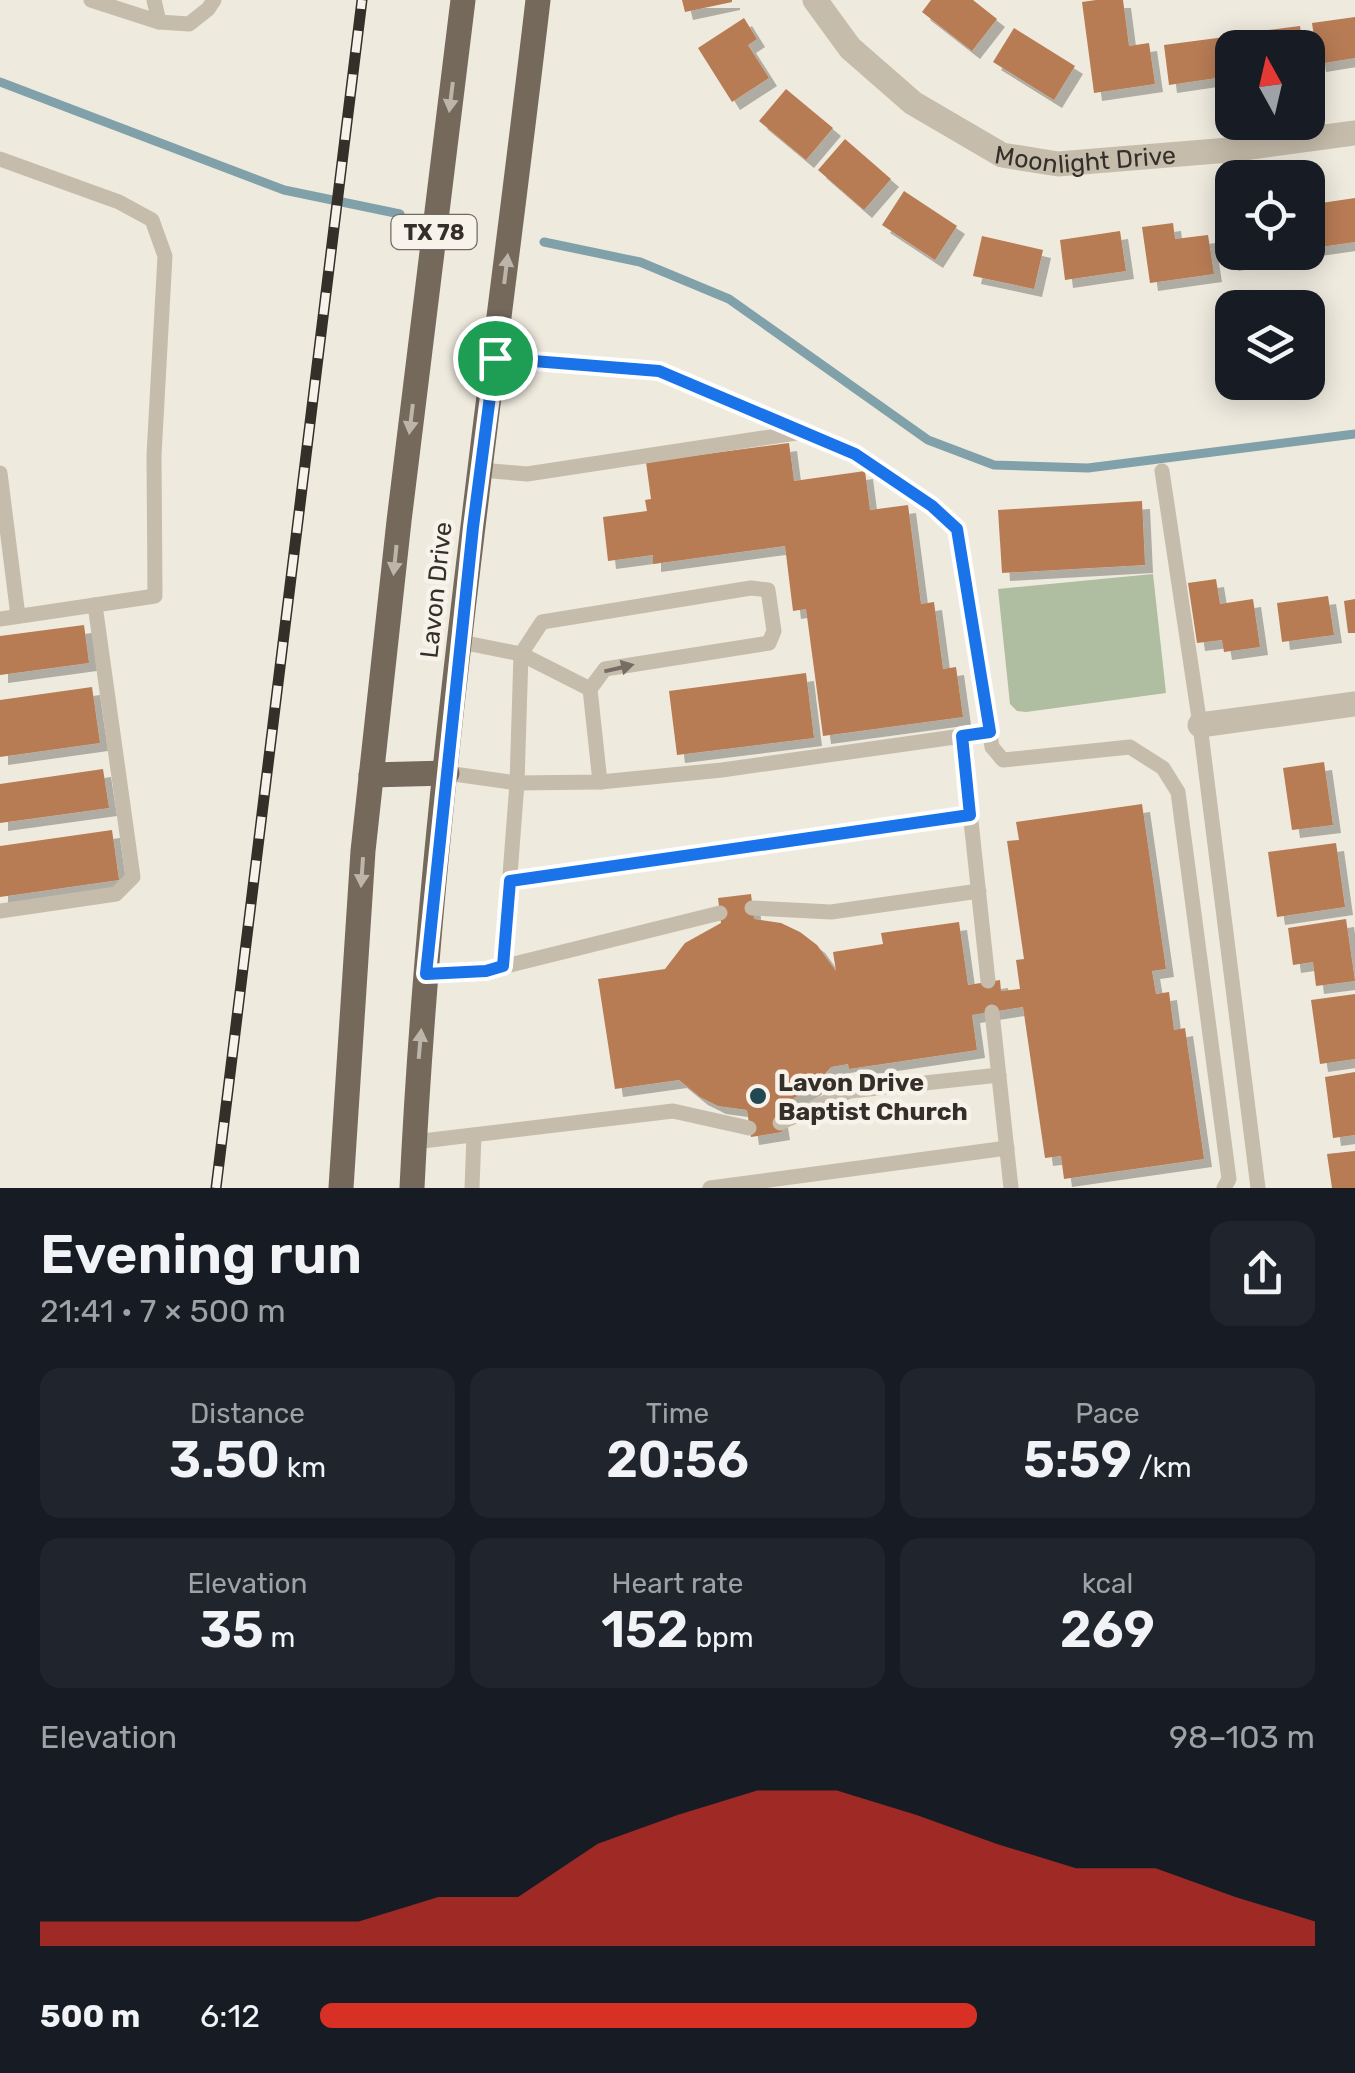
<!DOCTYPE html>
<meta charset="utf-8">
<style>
body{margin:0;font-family:Rubik,sans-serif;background:#20242c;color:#f1f3f6;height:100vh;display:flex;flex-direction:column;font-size:38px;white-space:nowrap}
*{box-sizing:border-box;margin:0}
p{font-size:32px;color:#9ea1a6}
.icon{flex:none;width:55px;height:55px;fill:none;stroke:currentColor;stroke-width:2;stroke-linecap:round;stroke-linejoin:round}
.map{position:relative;height:1188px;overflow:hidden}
.details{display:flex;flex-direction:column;background:#171b24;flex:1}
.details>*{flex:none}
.needle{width:65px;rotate:352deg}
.controls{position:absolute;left:1215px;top:30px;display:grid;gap:20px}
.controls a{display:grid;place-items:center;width:110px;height:110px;border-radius:20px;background:#171b24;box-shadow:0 5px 25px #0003;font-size:50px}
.pin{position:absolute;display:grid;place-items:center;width:85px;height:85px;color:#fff;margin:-42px;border:5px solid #fff;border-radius:50%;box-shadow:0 2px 10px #0007}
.round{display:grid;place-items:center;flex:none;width:105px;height:105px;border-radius:20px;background:#20242c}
.overview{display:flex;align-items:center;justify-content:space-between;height:170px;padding:0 40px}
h1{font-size:55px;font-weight:600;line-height:75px}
.figures{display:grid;grid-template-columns:repeat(3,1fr);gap:15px;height:170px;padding:10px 40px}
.figures div{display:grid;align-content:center;border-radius:20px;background:#20242c;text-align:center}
.figures b{font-size:50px;font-weight:600}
.figures small{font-size:28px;font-weight:400}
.figures p{font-size:28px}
.chart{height:280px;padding:20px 40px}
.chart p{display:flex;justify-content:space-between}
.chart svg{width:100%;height:180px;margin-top:10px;fill:#d93025;opacity:.7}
ul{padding:0 40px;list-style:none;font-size:32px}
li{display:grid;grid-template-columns:160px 120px 1fr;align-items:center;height:75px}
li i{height:25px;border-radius:12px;background:#d93025}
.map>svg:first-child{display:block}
.green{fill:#afbda0}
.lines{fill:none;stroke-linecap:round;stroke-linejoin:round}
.stream{stroke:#80a1a9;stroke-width:9}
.building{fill:#b87b54;filter:url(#shadow)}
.service{stroke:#c6bcab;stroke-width:15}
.minor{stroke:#c6bcab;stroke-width:25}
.primary{stroke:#75695c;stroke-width:25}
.rail-casing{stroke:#352f2a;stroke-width:11}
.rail{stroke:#f8f3ea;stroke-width:8;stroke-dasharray:22;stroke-linecap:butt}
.oneway{fill:#bdb5aa}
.oneway2{fill:#766e64}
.route-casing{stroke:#fff;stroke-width:20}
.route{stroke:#1a73e8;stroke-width:12}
.poi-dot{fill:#244852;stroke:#f8f3ea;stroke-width:4}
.labels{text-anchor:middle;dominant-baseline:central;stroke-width:9;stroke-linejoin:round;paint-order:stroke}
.shield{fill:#f8f3ea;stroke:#706a64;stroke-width:2.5}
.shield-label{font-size:22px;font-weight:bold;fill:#352f2a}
.street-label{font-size:25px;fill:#352f2a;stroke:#f8f3ea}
.poi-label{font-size:25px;font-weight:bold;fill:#352f2a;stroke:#f8f3ea;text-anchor:start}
</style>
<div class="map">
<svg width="1355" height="1188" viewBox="0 0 1355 1188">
<defs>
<filter id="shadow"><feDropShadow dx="8" dy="8" stdDeviation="0" flood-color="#0004"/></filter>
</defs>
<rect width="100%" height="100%" fill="#efeade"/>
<path class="green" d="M1153,574l13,119 -140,19 -9,-1 -7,-7 -12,-115z"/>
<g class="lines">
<g class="stream">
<path d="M0,82l284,108 116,24"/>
<path d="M544,242l96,20 89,37 199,141 66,25 94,3 267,-34"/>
</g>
</g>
<g class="building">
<path d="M682,0h50v2l-47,10z"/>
<path d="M931,0h42l24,19 -25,32 -50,-39z"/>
<path d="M1096,0h27l6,46 20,-3 6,41 -61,9 -12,-91z"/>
<path d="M1355,17v41l-37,6 -6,-41z"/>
<path d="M744,18l13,21 -9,6 21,33 -37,24 -34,-54z"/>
<path d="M1300,26l3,22h-63l-2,-14z"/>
<path d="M1014,28l61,38 -21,34 -61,-38z"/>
<path d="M1225,37l5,39 -61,9 -5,-40z"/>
<path d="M786,89l47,39 -27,32 -47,-39z"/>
<path d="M845,139l46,40 -27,31 -46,-40z"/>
<path d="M904,191l53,35 -22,34 -53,-35z"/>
<path d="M1355,198v44l-42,6 -5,-43z"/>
<path d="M1232,216v36l54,3 -56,8 -6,-45z"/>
<path d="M1173,223l2,16 33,-4 6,39 -64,9 -8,-56z"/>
<path d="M1120,231l6,40 -61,9 -5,-40z"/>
<path d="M982,236l61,14 -9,39 -61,-13z"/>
<path d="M789,443l5,38 71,-10 5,39 38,-5 13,99 13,-2 9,67 13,-2 7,50 -140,19 -17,-127 -13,2 -8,-65 -132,18v-9l-45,6 -5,-44 44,-6 -2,-11 6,-1 -5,-37z"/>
<path d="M1142,501l3,64 -143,8 -4,-63z"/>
<path d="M1216,579l4,25 33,-5 7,48 -36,5 -2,-12 -25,3 -9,-60z"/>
<path d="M1328,596l6,39 -52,7 -5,-39z"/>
<path d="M1355,599v34h-7l-4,-32z"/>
<path d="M84,625l5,38 -89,12v-39z"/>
<path d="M806,673l8,65 -137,17 -8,-64z"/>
<path d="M92,687l8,56 -100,14v-57z"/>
<path d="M1324,762l9,63 -41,5 -9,-62z"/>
<path d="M103,769l6,39 -109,15v-39z"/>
<path d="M1142,804l24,165 -14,2 4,23 13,-2 5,38 11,-2 19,131 -140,20 -3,-23 -16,2 -22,-151 -51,8 5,35 -128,19 -1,-5 -17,3 -19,21 -34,19 4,25 -31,5 -4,-27 -29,-4 -18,-9 -21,-17 -64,9 -17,-110 67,-10 20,-26 36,-20 -3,-25 33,-4 3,25 27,4 19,9 17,13 19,26 -3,-19 50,-8 -2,-11 78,-11 9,63 32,-5 1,11 19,-2 -4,-29 8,-1 -17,-118 12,-1 -3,-18z"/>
<path d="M112,830l7,50 -119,17v-51z"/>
<path d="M1336,843l9,64 -68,10 -9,-65z"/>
<path d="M1346,919l9,62 -39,5 -3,-24 -20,3 -5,-37z"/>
<path d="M1355,994v65l-35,5 -9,-64z"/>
<path d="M1355,1072v63l-22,3 -8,-61z"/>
<path d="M1355,1151v37h-23l-5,-34z"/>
</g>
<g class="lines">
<g class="service">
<path d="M91,0l68,22 30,2 19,-15 6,-9"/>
<path d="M154,0l5,22"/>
<path d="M0,159l119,43 33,18 13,36 -11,199 1,141 -60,9"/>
<path d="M495,358l164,13 196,83 76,52 26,23 35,218 11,13 127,-13 33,21 15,24 51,387 -5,9"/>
<path d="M481,470l46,4 276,-42"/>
<path d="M1162,471l38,254 58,463"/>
<path d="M0,473l18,143"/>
<path d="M0,619l95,-14 38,272 -17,17 -116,17"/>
<path d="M461,642l60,12 69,35"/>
<path d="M447,773l70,10 83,-1 122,-12 240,-34"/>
<path d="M509,881l462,-66"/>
<path d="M752,908l79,4 148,-21"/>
<path d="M503,967l14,-184 4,-129 21,-32 209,-34 17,2 6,41 -5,12 -164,26 -15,20 10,93"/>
<path d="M426,974l60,-3 234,-58"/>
<path d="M988,981l-26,-245 28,-4"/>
<path d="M992,1012l19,176"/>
<path d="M780,1123l70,-32 149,-16"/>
<path d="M414,1142l259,-31 76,17"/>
<path d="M472,1188l2,-53"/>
<path d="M710,1188l297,-40"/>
</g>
<g class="minor">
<path id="s1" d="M815,0l35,48 63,55 89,52 56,9 171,-14 126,-17"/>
<path d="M1200,725l155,-21"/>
</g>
<g class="primary">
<path d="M371,775l76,-2"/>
<path d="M341,1188l22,-337 36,-330 64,-521"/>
<path d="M412,1188c19,-398 80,-793 126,-1188"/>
</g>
<defs>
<path id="rail" d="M216,1188l146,-1188"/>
</defs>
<use href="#rail" class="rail-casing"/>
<use href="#rail" class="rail"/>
</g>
<defs><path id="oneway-solid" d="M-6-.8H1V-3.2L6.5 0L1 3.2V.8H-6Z" transform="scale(2.5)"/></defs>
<g class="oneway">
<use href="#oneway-solid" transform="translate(451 97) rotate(97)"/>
<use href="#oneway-solid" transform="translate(506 269) rotate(-83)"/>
<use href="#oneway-solid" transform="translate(411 419) rotate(97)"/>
<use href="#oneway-solid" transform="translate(395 560) rotate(96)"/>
<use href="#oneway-solid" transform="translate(362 872) rotate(94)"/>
<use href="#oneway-solid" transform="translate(420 1044) rotate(-85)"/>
</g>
<use class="oneway2" href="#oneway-solid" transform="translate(619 668) rotate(-13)"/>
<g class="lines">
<defs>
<path id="route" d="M495,358l164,13 196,83 77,52 25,23 33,203 -28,4 8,79 -460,66 -7,85 -17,5 -60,3 47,-447z"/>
</defs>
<use href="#route" class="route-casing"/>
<use href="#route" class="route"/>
</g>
<circle class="poi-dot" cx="758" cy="1096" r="10"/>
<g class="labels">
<rect class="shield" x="391.5" y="215" width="85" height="34" rx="8"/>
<g class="shield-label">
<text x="434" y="232">TX 78</text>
</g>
<g class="street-label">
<text stroke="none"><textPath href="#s1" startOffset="330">Moonlight Drive</textPath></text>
<text transform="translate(436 590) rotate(-84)">Lavon Drive</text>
</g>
<g class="poi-label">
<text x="778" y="1082">Lavon Drive<tspan x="778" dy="29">Baptist Church</tspan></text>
</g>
</g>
</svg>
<div class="controls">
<a><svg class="needle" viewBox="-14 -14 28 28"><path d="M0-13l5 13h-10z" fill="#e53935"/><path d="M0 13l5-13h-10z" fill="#9ea1a6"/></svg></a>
<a><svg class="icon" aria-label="locate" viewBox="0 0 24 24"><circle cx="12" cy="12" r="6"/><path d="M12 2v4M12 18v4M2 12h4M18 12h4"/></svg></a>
<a><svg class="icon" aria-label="layers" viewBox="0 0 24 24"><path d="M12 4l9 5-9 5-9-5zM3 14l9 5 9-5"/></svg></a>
</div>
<div class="pin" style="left:495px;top:358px;background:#1e9e55"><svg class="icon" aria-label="arrive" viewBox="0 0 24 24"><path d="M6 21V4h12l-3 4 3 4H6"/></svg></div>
</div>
<section class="details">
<div class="overview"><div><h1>Evening run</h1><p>21:41 · 7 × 500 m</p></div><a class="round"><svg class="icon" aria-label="share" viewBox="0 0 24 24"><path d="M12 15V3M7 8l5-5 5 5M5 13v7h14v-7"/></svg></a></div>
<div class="figures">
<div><p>Distance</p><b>3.50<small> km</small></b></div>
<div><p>Time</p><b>20:56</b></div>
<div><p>Pace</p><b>5:59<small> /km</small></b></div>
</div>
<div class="figures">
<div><p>Elevation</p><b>35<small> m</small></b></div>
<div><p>Heart rate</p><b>152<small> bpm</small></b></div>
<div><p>kcal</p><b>269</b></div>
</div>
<div class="chart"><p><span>Elevation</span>98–103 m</p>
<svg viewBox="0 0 160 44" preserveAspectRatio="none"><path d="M0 44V38L10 38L20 38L30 38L40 38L50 32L60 32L70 19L80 12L90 6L100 6L110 12L120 19L130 25L140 25L150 32L160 38V44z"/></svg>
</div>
<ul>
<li><b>500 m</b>6:12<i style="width:66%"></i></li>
</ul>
</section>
